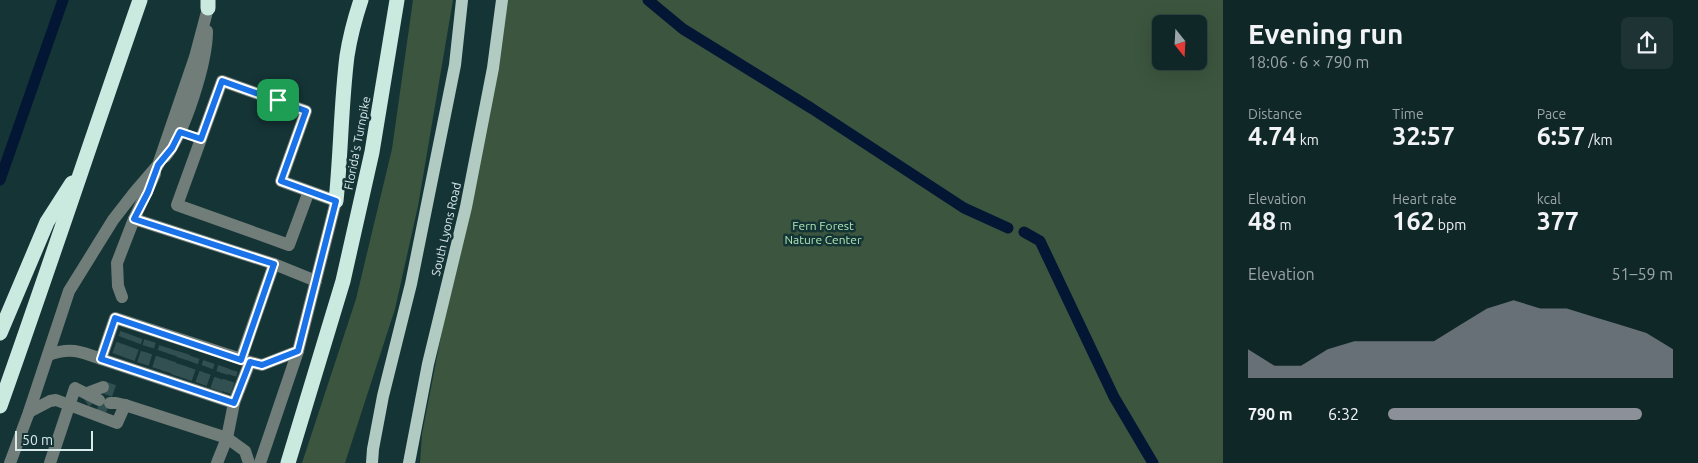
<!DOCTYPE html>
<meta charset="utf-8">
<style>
body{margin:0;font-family:Ubuntu,sans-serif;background:#1e3334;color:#f1f3f6;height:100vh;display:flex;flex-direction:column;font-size:19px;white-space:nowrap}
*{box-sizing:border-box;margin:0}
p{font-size:16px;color:#9ca5a8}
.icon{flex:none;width:28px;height:28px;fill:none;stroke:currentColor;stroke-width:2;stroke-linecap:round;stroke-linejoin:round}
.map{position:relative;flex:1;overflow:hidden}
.sheet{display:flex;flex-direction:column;background:#102728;width:475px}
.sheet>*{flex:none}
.needle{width:32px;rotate:162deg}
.controls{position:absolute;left:1152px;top:15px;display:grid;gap:10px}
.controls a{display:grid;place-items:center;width:55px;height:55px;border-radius:8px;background:#102728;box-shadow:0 5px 20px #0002,0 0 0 1px #304445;font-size:25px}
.scale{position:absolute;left:15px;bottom:12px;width:78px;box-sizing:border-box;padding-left:5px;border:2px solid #d9eaeb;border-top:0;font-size:14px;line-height:18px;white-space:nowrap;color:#d9eaeb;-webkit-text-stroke:4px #153436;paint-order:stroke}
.pin{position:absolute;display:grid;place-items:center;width:42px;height:42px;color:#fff;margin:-21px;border-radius:10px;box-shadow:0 2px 8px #0006}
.round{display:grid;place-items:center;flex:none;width:52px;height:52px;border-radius:8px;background:#1e3334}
.summary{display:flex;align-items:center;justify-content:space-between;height:85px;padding:0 25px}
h1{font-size:28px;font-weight:600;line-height:38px}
.metrics{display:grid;grid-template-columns:repeat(3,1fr);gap:8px;height:85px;padding:5px 25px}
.metrics div{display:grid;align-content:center}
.metrics b{font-size:25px;font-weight:600}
.metrics small{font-size:14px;font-weight:400}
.metrics p{font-size:14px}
.chart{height:140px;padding:10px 25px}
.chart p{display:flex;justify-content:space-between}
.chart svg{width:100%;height:90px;margin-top:5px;fill:#8c9099;opacity:.7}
ul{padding:0 25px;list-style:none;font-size:16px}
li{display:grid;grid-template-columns:80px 60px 1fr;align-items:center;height:38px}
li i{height:12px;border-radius:6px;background:#8c9099}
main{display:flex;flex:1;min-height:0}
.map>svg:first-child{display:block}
.green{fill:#3c553e;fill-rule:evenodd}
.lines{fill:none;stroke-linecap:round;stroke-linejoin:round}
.canal{stroke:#031734;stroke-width:11}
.minor-tunnel{stroke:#324f51;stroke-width:12;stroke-dasharray:12 6;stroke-linecap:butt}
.minor{stroke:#707d78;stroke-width:12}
.major{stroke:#b1cbc3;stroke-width:12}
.highway{stroke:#caeae0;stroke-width:15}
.route-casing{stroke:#fff;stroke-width:10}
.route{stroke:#1a73e8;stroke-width:6}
.labels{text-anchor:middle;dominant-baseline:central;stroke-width:5;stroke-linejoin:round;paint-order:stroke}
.street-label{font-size:12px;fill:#d9eaeb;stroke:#153436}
.park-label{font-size:12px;fill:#ade6b2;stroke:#153436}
</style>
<main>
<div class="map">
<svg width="1223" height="463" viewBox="0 0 1223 463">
<rect width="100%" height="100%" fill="#153436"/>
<g class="green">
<path d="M413,0h40l-35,206 -23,103 -50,154h-43l54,-164 36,-150z"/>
<path d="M500,0h723v463h-803l2,-29 44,-227zM1161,24h38v37h-38z"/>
</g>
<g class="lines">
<g class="canal">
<path d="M648,0l35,29 128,79 153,100 44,20"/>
<path d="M0,180l63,-180"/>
<path d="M1024,232l16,9 74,156 39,66"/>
</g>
<g class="minor-tunnel">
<path d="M118,355l8,-22"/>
<path d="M129,359l8,-22"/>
<path d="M143,364l7,-23"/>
<path d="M158,369l7,-22"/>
<path d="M167,372l7,-22"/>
<path d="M177,376l7,-23"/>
<path d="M186,379l8,-22"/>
<path d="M201,384l8,-22"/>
<path d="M103,387l11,4"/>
<path d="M216,390l8,-23"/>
<path d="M225,392l7,-22"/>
<path d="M87,393l10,14 10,3"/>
</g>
<g class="minor">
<path d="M165,157c20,-24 42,-95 42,-126"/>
<path d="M134,219l140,45 42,17"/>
<path d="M122,297l-4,-11 -1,-23 17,-44 21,-45"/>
<path d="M48,355c22,-8 32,-4 53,4"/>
<path d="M250,362l12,3 36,-14"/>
<path d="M87,393l16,-6"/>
<path d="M110,403h6l9,2 102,33 18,13 4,12"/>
<path d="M234,403l-133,-44 14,-41 126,41"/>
<path d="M29,412l21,-11 6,-1 61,23 8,-18"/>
<path d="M10,463l19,-51 40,-121 44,-71 21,-27 24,-28 37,-108 13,-49"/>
<path d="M50,463l25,-75 24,12"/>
<path d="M217,463l10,-25 7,-35 16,-41 -9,-3 33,-95"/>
<path d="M260,463l38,-112 38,-150 -55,-20 25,-70 -84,-30 -45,124 112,40 20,-54"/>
</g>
<g class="major">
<path d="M372,463l1,-14 10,-53 28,-112 44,-219 7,-65"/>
<path d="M409,463l19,-99 38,-157 27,-139 9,-68"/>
</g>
<g class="highway">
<path d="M208,8v-8"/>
<path d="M336,201c5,-48 5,-97 11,-145 3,-19 8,-38 14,-56"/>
<path d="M0,333l47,-111 25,-39"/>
<path d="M0,406c48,-135 93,-271 140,-406"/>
<path d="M288,463l55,-182 29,-129 25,-152"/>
</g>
</g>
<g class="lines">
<defs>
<path id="route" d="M222,81l84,30 -25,70 55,20 -38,150 -36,14 -12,-3 -16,41 -133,-44 14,-41 126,42 33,-96 -140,-45 14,-27 10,-27 14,-17 8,-16 21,7z"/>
</defs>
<use href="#route" class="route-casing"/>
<use href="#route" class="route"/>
</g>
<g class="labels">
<g class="street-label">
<text transform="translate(357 143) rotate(-79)">Florida's Turnpike</text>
<text transform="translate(446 229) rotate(-77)">South Lyons Road</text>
</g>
<g class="park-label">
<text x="823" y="225">Fern Forest<tspan x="823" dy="14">Nature Center</tspan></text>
</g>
</g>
</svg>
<div class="controls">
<a><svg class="needle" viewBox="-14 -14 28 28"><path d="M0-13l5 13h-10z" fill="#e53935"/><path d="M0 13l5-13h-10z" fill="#9ca5a8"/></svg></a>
</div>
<div class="scale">50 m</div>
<div class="pin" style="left:278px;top:100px;background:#1e9e55"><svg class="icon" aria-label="arrive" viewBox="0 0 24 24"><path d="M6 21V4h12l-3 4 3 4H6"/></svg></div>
</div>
<section class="sheet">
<div class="summary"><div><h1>Evening run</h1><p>18:06 · 6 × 790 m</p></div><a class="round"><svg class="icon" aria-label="share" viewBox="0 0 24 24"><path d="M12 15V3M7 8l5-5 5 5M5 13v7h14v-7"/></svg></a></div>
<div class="metrics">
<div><p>Distance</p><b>4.74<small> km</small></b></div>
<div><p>Time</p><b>32:57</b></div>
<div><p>Pace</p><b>6:57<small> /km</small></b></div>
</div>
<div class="metrics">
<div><p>Elevation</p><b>48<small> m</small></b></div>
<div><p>Heart rate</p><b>162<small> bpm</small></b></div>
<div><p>kcal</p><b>377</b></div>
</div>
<div class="chart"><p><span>Elevation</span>51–59 m</p>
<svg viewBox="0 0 160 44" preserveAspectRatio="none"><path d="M0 44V30L10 38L20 38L30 30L40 26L50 26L60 26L70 26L80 18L90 10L100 6L110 10L120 10L130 14L140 18L150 22L160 30V44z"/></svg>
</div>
<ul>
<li><b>790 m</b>6:32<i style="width:89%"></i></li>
</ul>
</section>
</main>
